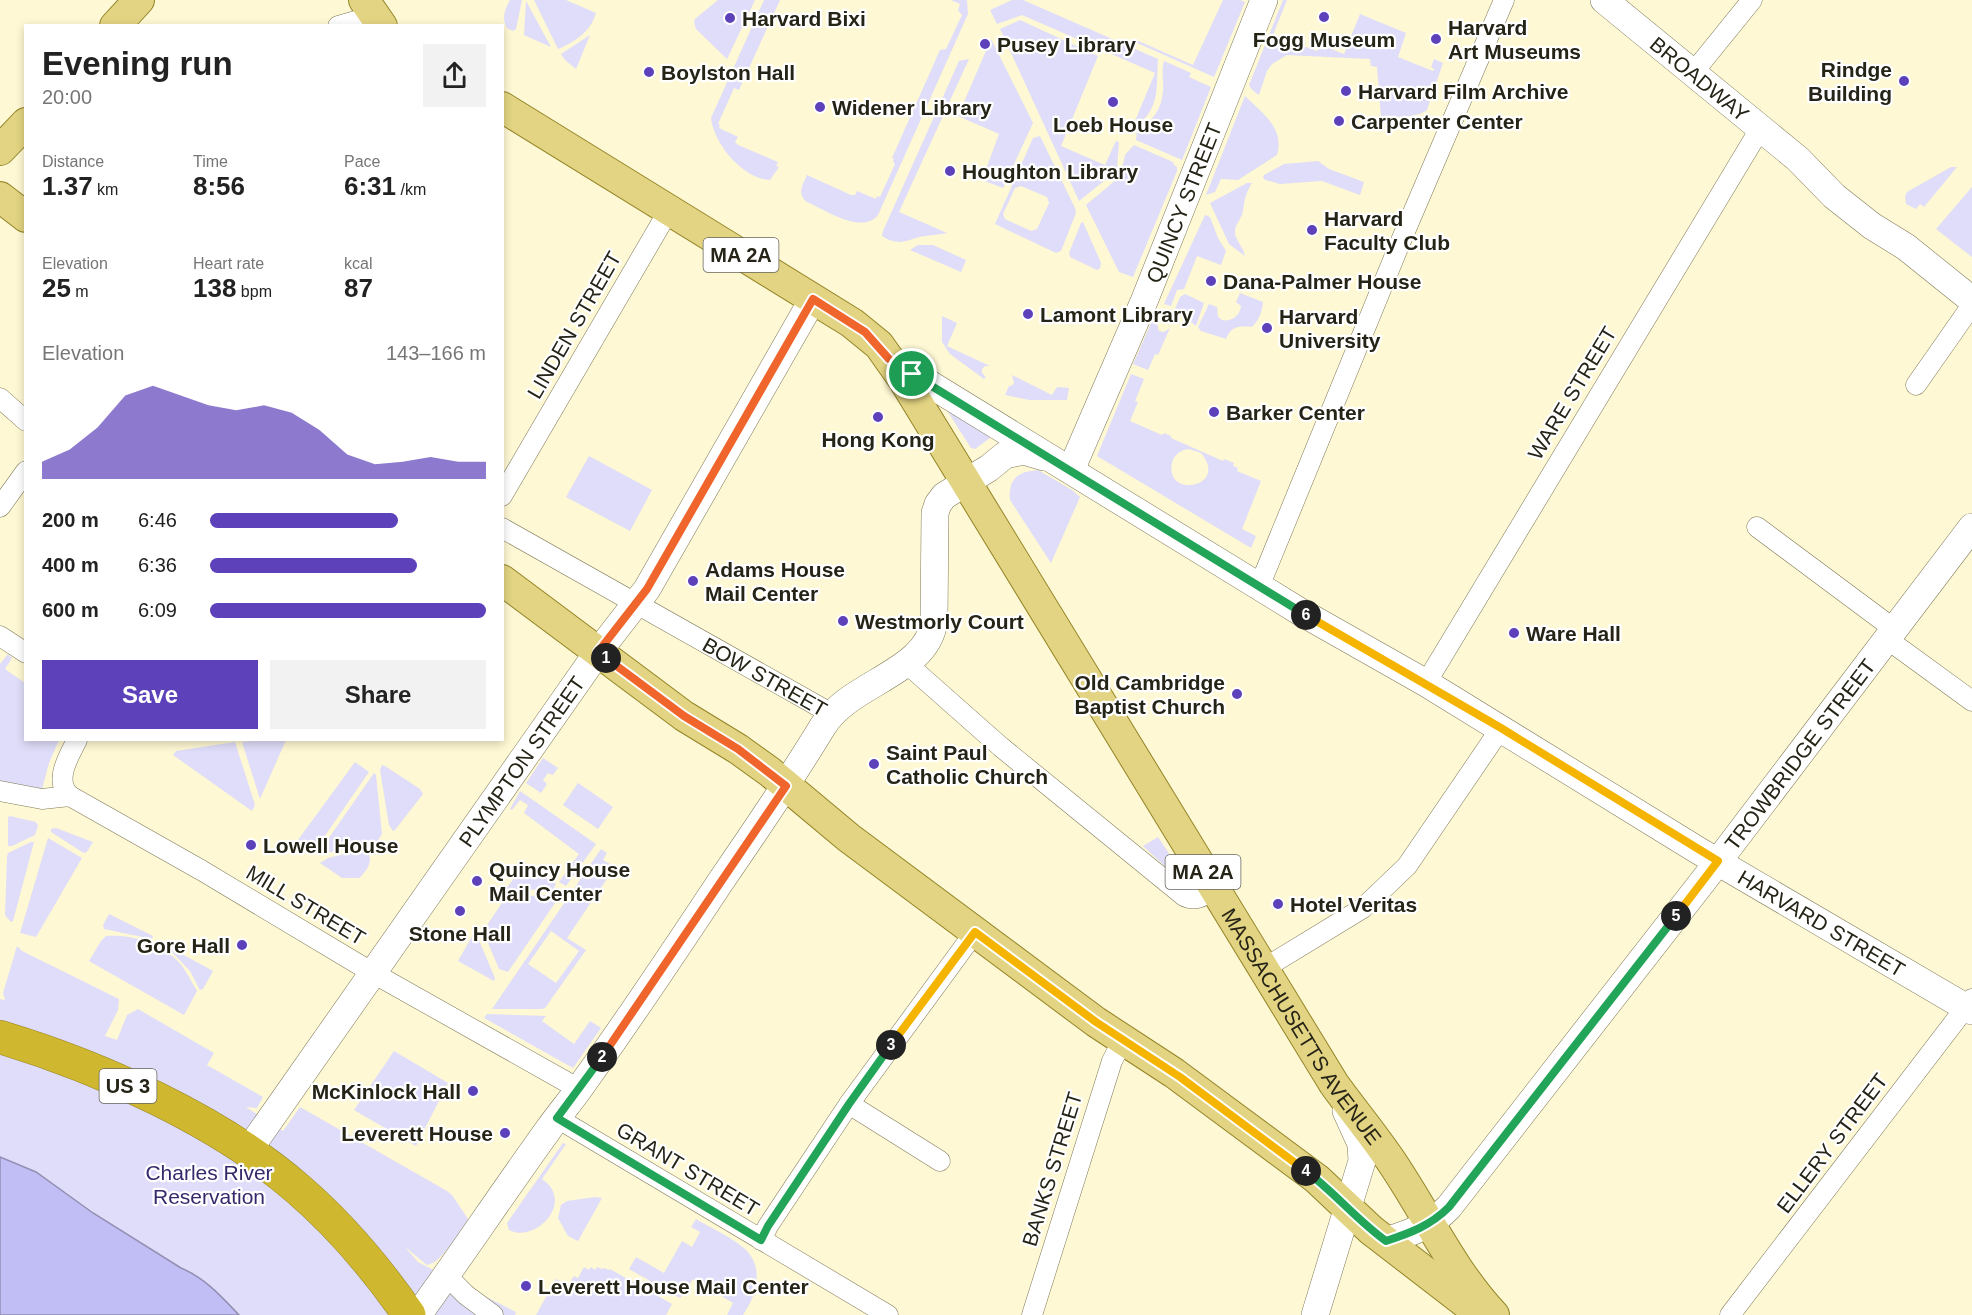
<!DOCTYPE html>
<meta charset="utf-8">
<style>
body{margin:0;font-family:Helvetica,sans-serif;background:#f2f2f2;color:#222;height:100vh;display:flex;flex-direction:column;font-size:22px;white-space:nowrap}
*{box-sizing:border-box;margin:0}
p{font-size:20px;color:#767676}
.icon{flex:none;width:33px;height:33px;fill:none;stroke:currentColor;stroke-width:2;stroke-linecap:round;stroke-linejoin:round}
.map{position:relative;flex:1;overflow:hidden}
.details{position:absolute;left:24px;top:24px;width:480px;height:717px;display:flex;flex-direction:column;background:#fff;border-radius:0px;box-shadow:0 3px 9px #0003}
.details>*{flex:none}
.pin{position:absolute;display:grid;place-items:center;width:51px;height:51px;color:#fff;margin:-26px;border:3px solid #fff;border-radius:50%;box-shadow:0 2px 6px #0007}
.km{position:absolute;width:30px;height:30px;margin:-15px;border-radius:50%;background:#222;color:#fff;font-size:16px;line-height:30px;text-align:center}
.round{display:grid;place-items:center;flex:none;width:63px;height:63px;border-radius:0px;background:#f2f2f2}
.headline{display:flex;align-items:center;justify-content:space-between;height:102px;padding:0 18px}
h1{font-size:33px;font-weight:800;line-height:45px}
.metrics{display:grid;grid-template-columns:repeat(3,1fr);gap:9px;height:102px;padding:6px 18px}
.metrics div{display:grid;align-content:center}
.metrics b{font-size:26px;font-weight:800}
.metrics small{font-size:16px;font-weight:400}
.metrics p{font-size:16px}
.chart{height:168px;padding:12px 18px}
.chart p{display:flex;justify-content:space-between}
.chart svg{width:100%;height:108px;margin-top:6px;fill:#5d41ba;opacity:.7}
.primary-button{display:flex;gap:12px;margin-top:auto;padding:12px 18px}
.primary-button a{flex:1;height:69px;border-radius:0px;background:#5d41ba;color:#fff;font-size:24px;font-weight:800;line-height:69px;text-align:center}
.primary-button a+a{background:#f2f2f2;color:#222}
ul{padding:0 18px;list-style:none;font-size:20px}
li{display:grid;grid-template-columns:96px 72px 1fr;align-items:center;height:45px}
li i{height:15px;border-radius:8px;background:#5d41ba}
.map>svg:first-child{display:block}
.green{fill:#dfddf9;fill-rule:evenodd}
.water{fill:#c1bdf5;stroke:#928fb2;stroke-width:1.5}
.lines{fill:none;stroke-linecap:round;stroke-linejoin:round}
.street-casing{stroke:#7e7858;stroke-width:21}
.secondary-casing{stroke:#7e7858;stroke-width:28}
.primary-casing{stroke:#948427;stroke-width:32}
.highway-casing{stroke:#948427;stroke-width:34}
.street{stroke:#fff;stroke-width:20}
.secondary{stroke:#fff;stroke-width:27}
.primary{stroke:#e2d482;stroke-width:30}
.highway{stroke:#cfb72f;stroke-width:33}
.split-1-casing{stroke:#fff;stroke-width:12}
.split-2-casing{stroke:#fff;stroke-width:12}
.split-3-casing{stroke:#fff;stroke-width:12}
.split-4-casing{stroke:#fff;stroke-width:12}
.split-5-casing{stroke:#fff;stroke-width:12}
.split-6-casing{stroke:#fff;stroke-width:12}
.split-7-casing{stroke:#fff;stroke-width:12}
.split-1{stroke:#f0652b;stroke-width:8}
.split-2{stroke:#f0652b;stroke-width:8}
.split-3{stroke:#22a559;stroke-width:8}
.split-4{stroke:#f5b400;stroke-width:8}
.split-5{stroke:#22a559;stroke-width:8}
.split-6{stroke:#f5b400;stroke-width:8}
.split-7{stroke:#22a559;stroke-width:8}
.poi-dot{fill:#5d41ba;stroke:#fff;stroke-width:2}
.labels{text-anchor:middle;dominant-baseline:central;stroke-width:4.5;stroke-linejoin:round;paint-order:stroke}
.shield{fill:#fff;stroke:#67665d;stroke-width:1.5}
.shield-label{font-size:20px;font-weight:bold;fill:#262417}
.poi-label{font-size:21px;font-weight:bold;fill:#262417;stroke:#fff;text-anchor:start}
.street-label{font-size:21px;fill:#262417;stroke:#fff}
.park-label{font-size:21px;fill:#36296b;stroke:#fff}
</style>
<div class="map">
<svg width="1972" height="1315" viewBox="0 0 1972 1315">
<rect width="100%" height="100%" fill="#fef8d4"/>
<g class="green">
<path d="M510,0h12l-6,29 -3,2 -6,-3c-6,-10 -2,-19 3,-28z"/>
<path d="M534,0h32l30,13c-5,18 -21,29 -38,36z"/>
<path d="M718,0h37l-28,59 -31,-30 -2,-7 1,-3z"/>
<path d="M764,0h16l-41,90 -5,-2 -16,36 2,1 -1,3 19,9 -3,5 3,3 40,17 -2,4 3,1 -9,13c-27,-1 -56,-36 -59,-62z"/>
<path d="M951,0h16l1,14 -90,201c-16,20 -53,-5 -71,-13 -10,-8 -5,-16 0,-27l44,20h4l2,-4 19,8 1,-3 3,1 15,-33 -2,-2 1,-3 -2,-1 48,-108 6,-1 16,-34 -4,-5 2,-6z"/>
<path d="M1012,0h11l135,59c-2,27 3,49 -22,67l-1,-5 20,-48 -133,-58 -25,9 -7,-14z"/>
<path d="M1223,0h17l5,2 -31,75 -79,-35 1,-2 57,25z"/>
<path d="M1283,0h4l-14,35 44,16 4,-6 23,9 16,-40 46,19 -8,24 35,14 1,-2 -3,-2 3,-8 9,4 -16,47c-12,9 -31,6 -46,7l-4,-50 -6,-1 -1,-7 -83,-4 -15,9 -5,7 -8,24c-4,-3 -8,-5 -10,-10z"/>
<path d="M526,1l25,46 -27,-12z"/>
<path d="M1020,20l78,36 -37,90 44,19 11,-24 3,1 -2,26 -3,5 -35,28 -79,-172z"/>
<path d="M590,35l-14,34 -11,-9 -4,-6z"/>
<path d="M991,39l42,84 -30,65 -21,-8 17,-46 -41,-18z"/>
<path d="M969,59l-70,153 48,21c-10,2 -22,2 -31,5 -13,5 -22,6 -34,-2l1,-5 76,-170z"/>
<path d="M1164,61l27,12 -2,4 22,10 -29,73 -46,-20 1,-9c15,-9 25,-22 26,-40 1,-10 -2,-20 1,-30z"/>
<path d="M1245,96c17,17 40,32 32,59l-39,25 -17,-1 -6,13 -9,3z"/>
<path d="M1040,136l35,72 1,5 -15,38 -5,2 -61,-29 38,-86zM1021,186l26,11 2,6 -12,26 -6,2 -26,-12 -2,-5 12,-26z"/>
<path d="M1134,145l39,17 1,3 3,2v4l-44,106 -14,-5 -33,-67 31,-26 4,-6 4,-18z"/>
<path d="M1318,161l11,8 35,13 -4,13 -38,-14 -42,3 -15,-4 -2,-3 1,-2 20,-11z"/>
<path d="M1951,167h6l-33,40 -4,-3 -4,5 -10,-5 -1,-8 2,-4z"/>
<path d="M1247,183h5c-7,12 -7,15 -9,28 -1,8 -9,13 -8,23 1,6 8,13 10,22l-16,-12 -19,-41z"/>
<path d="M1972,187v70l-36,-28z"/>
<path d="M1205,215l5,2 8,21 8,13 -5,14 -24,-9 -13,33 -7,1 -6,16 -7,-2z"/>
<path d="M1083,222l18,41 -1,5 -3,2 -27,-13 -1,-4 12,-30z"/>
<path d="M918,245h15l33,15 -5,12 -51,-22z"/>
<path d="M1240,293l23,9c-1,10 -4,18 -11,25 -13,-1 -21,-1 -26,12l-25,-8 -3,-4 11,-23 8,3 1,10 4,3c9,2 18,-4 19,-14l-5,-4z"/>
<path d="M1185,294l19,9 -8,23 -21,-17 5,-12z"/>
<path d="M942,316l15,7 -10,23 43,20h-5l-3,3v4l4,4 -2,2 -34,-25 -8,-12z"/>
<path d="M1152,321l5,3 2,7 5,1 6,-4 -12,27 -3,-1 -7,16 -15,-6z"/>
<path d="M1131,374l13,5 -9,22 3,1 -8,19 32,14 2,-2 7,3v2l52,23 1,-2 10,4 -1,3 5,2 -1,3 24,10 -19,48 14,7 -5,12 -154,-92zM1189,449l12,4c29,35 -37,46 -29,10 2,-9 9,-13 17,-14z"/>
<path d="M1012,375l40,20 5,-8 12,1 -2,12h-38l-24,-5 4,-9h2l3,-3z"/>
<path d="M946,409l48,26 -19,14 -4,-1z"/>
<path d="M589,456l63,34 -22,41 -64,-34z"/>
<path d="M1038,470l34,20 8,7 -29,66 -41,-63c-2,-22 8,-28 28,-30z"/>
<path d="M8,654l4,4 -7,11 20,14 1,57h33l-10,23 -8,30 -41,-8v-121z"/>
<path d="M258,740h28l-26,59 -18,-57z"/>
<path d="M235,742l20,63 -3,6 -79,-56 3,-4z"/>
<path d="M543,758l15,10 -5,7 -5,-2 -5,7 4,4 -6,9 -15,-10z"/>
<path d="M355,762l14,10 -56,81 -5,1 -13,-10z"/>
<path d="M382,765l3,1 35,23 3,5 -28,36 -2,1 -4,-6 -9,-55z"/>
<path d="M374,773l2,2 6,59 -5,8 -60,13z"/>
<path d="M578,783l35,24 -15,22 -35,-24z"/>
<path d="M520,791l76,53 -30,42 -7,-4 20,-28 -55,-41 4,-8 -8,-5 -8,10 -2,-1z"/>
<path d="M10,816l26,6 2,4 -3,9 -23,11h-4v-29z"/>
<path d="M56,828l37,14 -7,11 -4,-1 -31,-20v-3z"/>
<path d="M1158,837l20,30 -4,5h-3l-28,-26z"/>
<path d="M48,838l34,20 -46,79 -16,-4z"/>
<path d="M31,842h3l-21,79 -2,1 -6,-7 2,-58 1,-4z"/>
<path d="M365,849c10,9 3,21 -6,29h-17l-22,-15 8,-5z"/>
<path d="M601,849l6,4 -4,7 12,7 -48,71 19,12 -41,58 -3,1h-50zM551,931l28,20 -23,32 -28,-19z"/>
<path d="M525,863l31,21 -3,6 -47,-1z"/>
<path d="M550,895l7,5 -49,72 -9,-3 -16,-38 23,-34z"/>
<path d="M109,914l44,22 -1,3 -48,-10 -1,-4z"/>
<path d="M475,931l20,47 -1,3 -36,-20z"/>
<path d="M106,936c28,-2 59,8 76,30 6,8 10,17 15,25l-13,24 -95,-54 12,-20z"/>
<path d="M17,946l5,5 97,48 -1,11 -13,26 12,4 10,-25 11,-6 76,44 -7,12 56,32 -6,11 -11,-1 37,24 17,-24 147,84 5,4 16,24c-9,13 -26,44 -41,46l-22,-18 13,15 98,50 -1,3h-276c-18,-19 -34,-36 -58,-47l-88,-55 -57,-41 -36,-15v-158l5,1 -2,-7z"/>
<path d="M171,948l42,23 -10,18 -3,1 -10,-19 -20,-21z"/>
<path d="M487,1014l59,2 -4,5 32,23 16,-23 11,7 -28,40 -89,-50z"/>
<path d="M394,1051l54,32 -32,63 -62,-36z"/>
<path d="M563,1143l3,1 -24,35c34,23 -7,65 -33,51l-2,-7z"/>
<path d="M595,1197l7,1 -24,43 -10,-5 -10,-18 3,-13 6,-4z"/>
<path d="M696,1219c15,9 37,19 49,30 20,19 11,47 -2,66h-16l6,-12 -40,-24 -13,19 -51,-29 7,-12 28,16 18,-32 10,6 8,-15 -9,-5z"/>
<path d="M584,1267l5,3 2,-3 4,3 2,-3 5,2 2,-1 5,2 1,-1 62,35 -6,11h-130l20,-36 12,6 6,-9 4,2z"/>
</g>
<path class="water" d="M0,1157l36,15 57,41 88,55c24,10 40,28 58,47h-239z"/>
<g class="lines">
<defs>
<g id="street">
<path d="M338,26l17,-5 27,4"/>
<path d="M1692,74l60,-74"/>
<path d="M1916,385l56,-80"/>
<path d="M0,398l26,23"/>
<path d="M502,496l167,-286"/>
<path d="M0,507l26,-36"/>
<path d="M1757,527l137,102"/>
<path id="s1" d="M502,528l330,186"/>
<path d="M1259,587l141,-344 104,-243"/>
<path d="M0,636l26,17"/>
<path d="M1887,639l85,62"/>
<path d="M906,663l95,84 183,149c11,6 20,0 30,-6"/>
<path d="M1426,683l334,-554"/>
<path d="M77,740c-8,16 -24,41 -7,56l131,74 172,103 206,116"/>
<path d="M0,791l42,8 28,-3"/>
<path d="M1263,969l100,-61 44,-42 94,-138"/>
<path d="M849,1104l91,57"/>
<path d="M557,1118l331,197"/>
<path d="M761,1240l7,-14 81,-122 126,-172"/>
<path d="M446,1275l20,20 27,20"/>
<path d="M1032,1315l80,-254 11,-21"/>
<path d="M1730,1315l242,-316"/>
</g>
<g id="secondary">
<path id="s2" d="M1604,0l194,159 36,37 38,30 34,21 66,53"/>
<path id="s3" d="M889,359l410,252 127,72 273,168 273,160"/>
<path id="s4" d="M1071,470l74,-171 119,-299"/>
<path id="s5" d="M248,1151l350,-499 49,-63 166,-290"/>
<path id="s6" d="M1386,1241c24,-8 45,-15 63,-34l258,-331 265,-349"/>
<path d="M418,1315c44,-61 86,-124 130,-185 12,-17 26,-33 38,-51 47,-65 91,-132 135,-198 35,-51 70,-102 102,-155 27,-44 105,-53 111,-105l1,-108 3,-9 6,-8 45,-28 16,-13 19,-4 20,6"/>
<path d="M1315,1315l47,-154 -1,-17 -15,-33"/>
</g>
<g id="primary">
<path d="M364,0l18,26"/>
<path d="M115,26l24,-26"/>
<path id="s7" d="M502,107l350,216 27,22 24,34 431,705c18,25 38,49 55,74 36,52 61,110 105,157"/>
<path d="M0,150l26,-27"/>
<path d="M0,197l26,20"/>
<path d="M502,580l182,136 54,33 32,23 79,66 247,184 78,51 143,106 54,51 105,81"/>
</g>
<path id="highway" d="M0,1037c100,30 220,84 298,152 43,37 79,80 111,126"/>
</defs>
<use href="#street" class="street-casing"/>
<use href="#secondary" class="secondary-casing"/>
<use href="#primary" class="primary-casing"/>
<use href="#highway" class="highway-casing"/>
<use href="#street" class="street"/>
<use href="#secondary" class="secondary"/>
<use href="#primary" class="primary"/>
<use href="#highway" class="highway"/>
</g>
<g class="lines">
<defs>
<path id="split-1" d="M606,658l-8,-6 49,-63 166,-290 52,33 24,27 23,15"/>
<path id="split-2" d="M602,1057l184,-271 -48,-37 -54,-33 -78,-58"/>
<path id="split-3" d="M602,1057l-45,61 204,122 7,-14 81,-122 42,-59"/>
<path id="split-4" d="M891,1045l84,-113 121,90 84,55 126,94"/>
<path id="split-5" d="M1306,1171c28,21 51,49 80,70 24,-8 44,-15 63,-34l227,-291"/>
<path id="split-6" d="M1306,615l195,113 217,133 -42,55"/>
<path id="split-7" d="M912,374l394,241"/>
</defs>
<use href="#split-1" class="split-1-casing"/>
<use href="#split-2" class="split-2-casing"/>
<use href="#split-3" class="split-3-casing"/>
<use href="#split-4" class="split-4-casing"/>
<use href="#split-5" class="split-5-casing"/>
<use href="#split-6" class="split-6-casing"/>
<use href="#split-7" class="split-7-casing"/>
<use href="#split-1" class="split-1"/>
<use href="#split-2" class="split-2"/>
<use href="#split-3" class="split-3"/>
<use href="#split-4" class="split-4"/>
<use href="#split-5" class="split-5"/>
<use href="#split-6" class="split-6"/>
<use href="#split-7" class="split-7"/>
</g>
<g class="poi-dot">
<circle cx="1324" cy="17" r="6"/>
<circle cx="730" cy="18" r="6"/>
<circle cx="1436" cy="39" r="6"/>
<circle cx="985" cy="44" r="6"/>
<circle cx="649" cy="72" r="6"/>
<circle cx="1904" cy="81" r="6"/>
<circle cx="1346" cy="91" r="6"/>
<circle cx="1113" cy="102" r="6"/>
<circle cx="820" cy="107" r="6"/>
<circle cx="1339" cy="121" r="6"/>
<circle cx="950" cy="171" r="6"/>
<circle cx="1312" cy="230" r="6"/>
<circle cx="1211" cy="281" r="6"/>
<circle cx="1028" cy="314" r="6"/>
<circle cx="1267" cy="328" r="6"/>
<circle cx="1214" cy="412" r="6"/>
<circle cx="878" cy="417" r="6"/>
<circle cx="693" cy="581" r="6"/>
<circle cx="843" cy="621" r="6"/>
<circle cx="1514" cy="633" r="6"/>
<circle cx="1237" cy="694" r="6"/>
<circle cx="874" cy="764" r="6"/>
<circle cx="251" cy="845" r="6"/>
<circle cx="477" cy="881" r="6"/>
<circle cx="1278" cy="904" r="6"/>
<circle cx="460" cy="911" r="6"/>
<circle cx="242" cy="945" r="6"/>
<circle cx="473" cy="1091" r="6"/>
<circle cx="505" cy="1133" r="6"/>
<circle cx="526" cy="1286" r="6"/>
</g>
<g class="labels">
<g class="shield">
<rect x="703.5" y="238" width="75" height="34" rx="4.5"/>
<rect x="1165.5" y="855" width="75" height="34" rx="4.5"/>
<rect x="99.5" y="1069" width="57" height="34" rx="4.5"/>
</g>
<g class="shield-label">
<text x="741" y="255">MA 2A</text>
<text x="1203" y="872">MA 2A</text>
<text x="128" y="1086">US 3</text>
</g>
<g class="poi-label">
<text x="742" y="18">Harvard Bixi</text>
<text x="1448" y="27">Harvard<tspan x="1448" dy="24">Art Museums</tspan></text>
<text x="1324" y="39" text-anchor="middle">Fogg Museum</text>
<text x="997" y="44">Pusey Library</text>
<text x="1892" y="69" text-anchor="end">Rindge<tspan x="1892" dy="24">Building</tspan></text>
<text x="661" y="72">Boylston Hall</text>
<text x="1358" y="91">Harvard Film Archive</text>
<text x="832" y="107">Widener Library</text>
<text x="1351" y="121">Carpenter Center</text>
<text x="1113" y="124" text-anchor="middle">Loeb House</text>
<text x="962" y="171">Houghton Library</text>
<text x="1324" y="218">Harvard<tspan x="1324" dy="24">Faculty Club</tspan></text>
<text x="1223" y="281">Dana-Palmer House</text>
<text x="1040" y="314">Lamont Library</text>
<text x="1279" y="316">Harvard<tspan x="1279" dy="24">University</tspan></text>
<text x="1226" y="412">Barker Center</text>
<text x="878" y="439" text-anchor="middle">Hong Kong</text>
<text x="705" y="569">Adams House<tspan x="705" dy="24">Mail Center</tspan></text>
<text x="855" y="621">Westmorly Court</text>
<text x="1526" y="633">Ware Hall</text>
<text x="1225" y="682" text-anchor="end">Old Cambridge<tspan x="1225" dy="24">Baptist Church</tspan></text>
<text x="886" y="752">Saint Paul<tspan x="886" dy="24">Catholic Church</tspan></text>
<text x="263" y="845">Lowell House</text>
<text x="489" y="869">Quincy House<tspan x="489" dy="24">Mail Center</tspan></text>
<text x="1290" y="904">Hotel Veritas</text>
<text x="460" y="933" text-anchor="middle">Stone Hall</text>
<text x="230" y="945" text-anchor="end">Gore Hall</text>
<text x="461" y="1091" text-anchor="end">McKinlock Hall</text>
<text x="493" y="1133" text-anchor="end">Leverett House</text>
<text x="538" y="1286">Leverett House Mail Center</text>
</g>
<g class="street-label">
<text stroke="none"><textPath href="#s2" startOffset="124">BROADWAY</textPath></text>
<text stroke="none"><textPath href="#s4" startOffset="290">QUINCY STREET</textPath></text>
<text transform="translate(574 325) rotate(-60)">LINDEN STREET</text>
<text transform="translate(1572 393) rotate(-59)">WARE STREET</text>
<text stroke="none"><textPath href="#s1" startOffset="302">BOW STREET</textPath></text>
<text stroke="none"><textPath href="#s6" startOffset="645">TROWBRIDGE STREET</textPath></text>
<text stroke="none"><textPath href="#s5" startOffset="476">PLYMPTON STREET</textPath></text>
<text transform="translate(306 905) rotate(31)">MILL STREET</text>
<text stroke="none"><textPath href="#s3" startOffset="1090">HARVARD STREET</textPath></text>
<text stroke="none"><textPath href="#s7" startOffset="1248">MASSACHUSETTS AVENUE</textPath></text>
<text transform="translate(1832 1143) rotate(-53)">ELLERY STREET</text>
<text transform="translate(688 1169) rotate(31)">GRANT STREET</text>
<text transform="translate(1052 1169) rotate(-73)">BANKS STREET</text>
</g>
<g class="park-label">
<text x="209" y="1172">Charles River<tspan x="209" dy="24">Reservation</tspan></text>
</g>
</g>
</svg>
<div class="pin" style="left:912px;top:374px;background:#1e9e55"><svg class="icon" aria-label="arrive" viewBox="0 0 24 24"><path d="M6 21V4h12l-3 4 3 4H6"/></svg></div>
<b class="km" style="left:606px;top:658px">1</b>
<b class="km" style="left:602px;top:1057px">2</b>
<b class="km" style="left:891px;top:1045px">3</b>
<b class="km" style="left:1306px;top:1171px">4</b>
<b class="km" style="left:1676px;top:916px">5</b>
<b class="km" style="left:1306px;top:615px">6</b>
<section class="details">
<div class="headline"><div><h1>Evening run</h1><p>20:00</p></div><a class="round"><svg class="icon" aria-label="share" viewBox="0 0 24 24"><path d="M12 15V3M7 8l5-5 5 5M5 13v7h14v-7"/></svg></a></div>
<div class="metrics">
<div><p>Distance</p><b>1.37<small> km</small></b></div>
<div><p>Time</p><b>8:56</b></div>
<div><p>Pace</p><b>6:31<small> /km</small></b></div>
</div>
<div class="metrics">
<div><p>Elevation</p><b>25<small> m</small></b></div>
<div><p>Heart rate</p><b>138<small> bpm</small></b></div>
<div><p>kcal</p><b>87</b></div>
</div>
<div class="chart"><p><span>Elevation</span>143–166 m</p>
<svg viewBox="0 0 160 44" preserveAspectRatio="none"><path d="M0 44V37L10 32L20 23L30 10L40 6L50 10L60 14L70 16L80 14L90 17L100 24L110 34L120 38L130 37L140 35L150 37L160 37V44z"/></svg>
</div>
<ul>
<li><b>200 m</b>6:46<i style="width:68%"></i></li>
<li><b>400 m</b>6:36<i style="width:75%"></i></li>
<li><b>600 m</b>6:09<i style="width:100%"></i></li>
</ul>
<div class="primary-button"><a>Save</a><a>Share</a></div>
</section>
</div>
